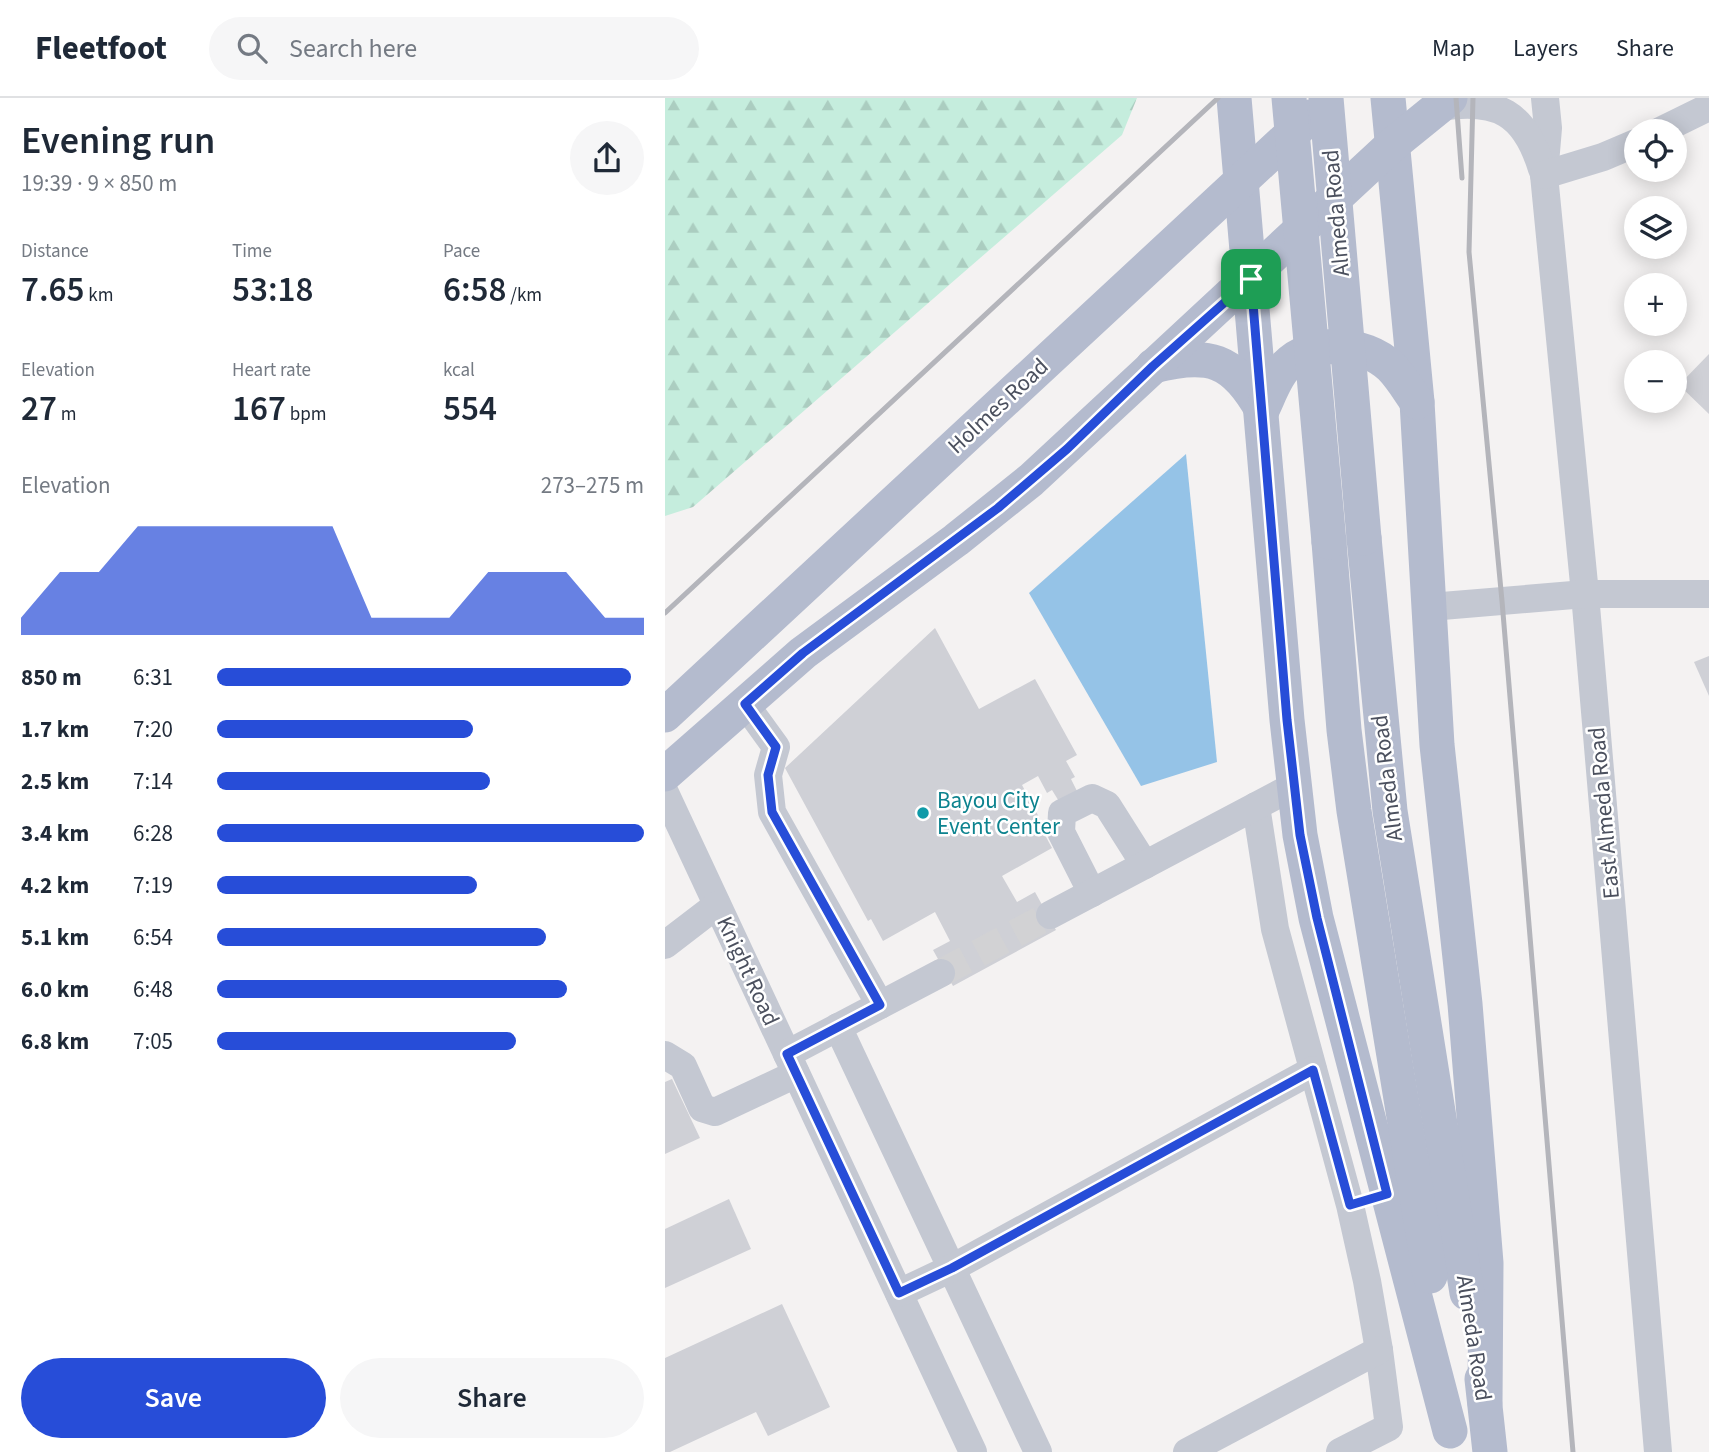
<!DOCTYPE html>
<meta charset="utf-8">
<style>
body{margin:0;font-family:"Source Sans 3",sans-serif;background:#f6f6f7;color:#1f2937;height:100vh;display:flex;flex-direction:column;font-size:26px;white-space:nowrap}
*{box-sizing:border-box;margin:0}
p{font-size:23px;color:#747a83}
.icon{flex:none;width:38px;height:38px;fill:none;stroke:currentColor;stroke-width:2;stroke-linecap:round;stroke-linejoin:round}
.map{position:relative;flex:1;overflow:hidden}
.drawer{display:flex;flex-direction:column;background:#fff;width:665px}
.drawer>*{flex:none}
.tools{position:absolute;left:959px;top:21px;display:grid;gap:14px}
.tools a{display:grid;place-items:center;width:63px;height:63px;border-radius:50%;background:#fff;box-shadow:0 4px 18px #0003;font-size:35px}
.pin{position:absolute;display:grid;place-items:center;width:60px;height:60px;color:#fff;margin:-30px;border-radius:14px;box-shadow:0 4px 10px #0006}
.round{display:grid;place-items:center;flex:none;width:74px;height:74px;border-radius:37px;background:#f6f6f7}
.head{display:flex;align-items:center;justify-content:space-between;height:119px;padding:0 21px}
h1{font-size:38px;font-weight:600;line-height:52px}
.metrics{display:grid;grid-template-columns:repeat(3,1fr);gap:10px;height:119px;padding:7px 21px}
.metrics div{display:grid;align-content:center}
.metrics b{font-size:35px;font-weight:600}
.metrics small{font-size:19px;font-weight:400}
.metrics p{font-size:19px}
.chart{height:196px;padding:14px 21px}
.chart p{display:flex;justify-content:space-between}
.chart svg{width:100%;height:126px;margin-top:7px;fill:#274dd8;opacity:.7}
.action{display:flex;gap:14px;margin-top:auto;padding:14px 21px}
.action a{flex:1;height:80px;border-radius:42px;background:#274dd8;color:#fff;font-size:28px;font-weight:600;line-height:80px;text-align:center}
.action a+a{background:#f6f6f7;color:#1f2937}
ul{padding:0 21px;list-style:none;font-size:23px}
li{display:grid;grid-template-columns:112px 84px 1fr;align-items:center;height:52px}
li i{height:18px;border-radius:9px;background:#274dd8}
header{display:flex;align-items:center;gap:42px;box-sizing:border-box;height:98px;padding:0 35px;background:#fff;border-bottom:2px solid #e0e1e3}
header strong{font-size:33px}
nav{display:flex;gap:38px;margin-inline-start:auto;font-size:24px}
.search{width:490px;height:63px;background:#f6f6f7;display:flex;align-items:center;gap:18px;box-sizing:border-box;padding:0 24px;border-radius:38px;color:#747a83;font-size:26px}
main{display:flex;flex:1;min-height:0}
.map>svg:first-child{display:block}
.forest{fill:url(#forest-firs)}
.water{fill:#95c3e7}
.building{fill:#cfd0d6}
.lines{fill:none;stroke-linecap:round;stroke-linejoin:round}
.minor-tunnel{stroke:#d2d2d4;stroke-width:28;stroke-dasharray:28 14;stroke-linecap:butt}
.minor{stroke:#c4c8d2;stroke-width:28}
.major{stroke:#b4bbce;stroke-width:35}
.rail{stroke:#b4b5bb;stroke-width:5}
.major-bridge{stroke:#b4bbce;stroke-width:35}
.route-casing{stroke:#fff;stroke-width:14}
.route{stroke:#274dd8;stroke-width:9}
.culture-dot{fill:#0f9aa8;stroke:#fff;stroke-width:2.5}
.labels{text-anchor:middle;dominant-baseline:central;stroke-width:5;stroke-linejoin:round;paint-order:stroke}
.street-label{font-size:23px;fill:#4b505e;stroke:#fff}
.culture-label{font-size:23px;fill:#0d838f;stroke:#fff;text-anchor:start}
</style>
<header>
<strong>Fleetfoot</strong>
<div class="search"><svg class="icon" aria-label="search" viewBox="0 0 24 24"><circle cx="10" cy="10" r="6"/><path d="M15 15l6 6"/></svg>Search here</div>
<nav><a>Map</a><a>Layers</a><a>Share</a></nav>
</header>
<main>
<section class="drawer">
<div class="head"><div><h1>Evening run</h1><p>19:39 · 9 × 850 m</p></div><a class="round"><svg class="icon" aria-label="share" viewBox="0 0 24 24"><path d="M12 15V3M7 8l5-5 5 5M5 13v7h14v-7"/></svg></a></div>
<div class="metrics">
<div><p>Distance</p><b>7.65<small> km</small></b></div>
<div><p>Time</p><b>53:18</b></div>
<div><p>Pace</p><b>6:58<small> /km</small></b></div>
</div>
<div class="metrics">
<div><p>Elevation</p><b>27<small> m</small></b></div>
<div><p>Heart rate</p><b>167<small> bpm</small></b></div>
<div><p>kcal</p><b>554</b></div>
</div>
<div class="chart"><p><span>Elevation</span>273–275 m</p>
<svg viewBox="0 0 160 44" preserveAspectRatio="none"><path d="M0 44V38L10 22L20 22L30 6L40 6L50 6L60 6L70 6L80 6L90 38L100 38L110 38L120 22L130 22L140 22L150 38L160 38V44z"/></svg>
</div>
<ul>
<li><b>850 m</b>6:31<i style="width:97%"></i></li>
<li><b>1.7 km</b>7:20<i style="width:60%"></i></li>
<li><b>2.5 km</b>7:14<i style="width:64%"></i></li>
<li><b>3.4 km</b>6:28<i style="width:100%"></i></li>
<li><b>4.2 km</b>7:19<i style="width:61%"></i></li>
<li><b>5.1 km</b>6:54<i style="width:77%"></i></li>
<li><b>6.0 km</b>6:48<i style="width:82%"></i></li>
<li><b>6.8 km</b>7:05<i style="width:70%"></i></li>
</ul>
<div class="action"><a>Save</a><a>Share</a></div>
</section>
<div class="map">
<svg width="1044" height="1354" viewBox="0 0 1044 1354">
<defs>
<pattern id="forest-firs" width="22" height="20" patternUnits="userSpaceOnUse" patternTransform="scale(1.75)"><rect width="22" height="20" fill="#c5eddd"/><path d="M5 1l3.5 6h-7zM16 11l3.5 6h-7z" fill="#abcdc0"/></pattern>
</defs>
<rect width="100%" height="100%" fill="#f4f2f2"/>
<path class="forest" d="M0,0h472l-15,37 -429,372 -28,9z"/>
<path class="water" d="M521,356l31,308 -76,24 -112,-193z"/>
<g class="building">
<path d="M1044,256v60l-30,-29z"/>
<path d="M270,530l44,81 56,-30 42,76 -11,6 9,16 -4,2 7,14 -18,10 -8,-13 -5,3 -9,-17 -16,9 20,38 -3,1 13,24 -50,28 15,26 18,-10 21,38 -103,56 -20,-36 17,-9 -15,-29 -52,29 -12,-22 -3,2 -83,-153z"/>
<path d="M1044,558v40l-15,-34z"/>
<path d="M7,981l28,59 -35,16v-72z"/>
<path d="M64,1101l22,50 -86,39v-59z"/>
<path d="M117,1206l48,103 -62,29 -12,-24 -86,40h-5v-94z"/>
</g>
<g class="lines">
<path class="minor-tunnel" d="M276,875l109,-58"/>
<g class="minor">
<path d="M880,0l3,30 -4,47 41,419 73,858"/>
<path d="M775,9c58,-9 85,6 102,62"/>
<path d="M995,33l49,-24"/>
<path d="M879,77l59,-18 33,-14"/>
<path d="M765,509l155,-13h124"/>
<path d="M80,606l31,43 -8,28 4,37 108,193"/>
<path d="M0,695l308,659"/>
<path d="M591,708l19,123 75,276 17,76 12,69 10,77 -49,25"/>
<path d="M427,795l-31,-61 1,-19 30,-15 15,7 38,60"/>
<path d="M385,817l244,-129"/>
<path d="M0,847l52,-40"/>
<path d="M173,929l200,425"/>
<path d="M122,956l154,-81"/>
<path d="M0,957l18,11 19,42 13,4 81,-38"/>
<path d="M234,1195l53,-25 361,-198"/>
<path d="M522,1354l192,-102"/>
</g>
<g class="major">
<path d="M569,0l53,622 13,115 16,83 134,513"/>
<path d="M723,0l29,304 20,343 28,259 21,259 -1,140"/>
<path d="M488,268c55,-14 80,-8 109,44"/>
<path d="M597,312c7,-14 13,-33 24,-44 25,-27 79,-25 105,1 10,10 18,24 26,35"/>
<path d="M699,440l26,273 77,482"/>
<path d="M664,444l15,188 10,81 76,465"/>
<path d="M0,617l645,-598"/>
<path d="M0,676l138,-121 153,-113 75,-60 361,-335 58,-47"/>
<path d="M817,1281l8,73"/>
</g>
<g class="rail">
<path d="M791,0l6,80"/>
<path d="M808,0l-4,154 33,349 71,851"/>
<path d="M0,515l553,-515"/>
</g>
<g class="major-bridge">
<path d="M624,0l40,444"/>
<path d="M661,0l38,440"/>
</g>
</g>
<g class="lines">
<defs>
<path id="route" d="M586,181l36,441 13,115 17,83 70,276 -37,11 -37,-135 -361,198 -53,25 -112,-239 93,-49 -108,-193 -4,-37 8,-28 -31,-43 58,-51 195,-145 69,-59 86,-83z"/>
</defs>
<use href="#route" class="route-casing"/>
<use href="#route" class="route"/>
</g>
<circle class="culture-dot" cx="258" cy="715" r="7"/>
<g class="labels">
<g class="street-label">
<text transform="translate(671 115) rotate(-95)">Almeda Road</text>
<text transform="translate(333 308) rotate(-43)">Holmes Road</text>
<text transform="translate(722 680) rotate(-97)">Almeda Road</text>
<text transform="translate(939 715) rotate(-95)">East Almeda Road</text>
<text transform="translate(83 873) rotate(65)">Knight Road</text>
<text transform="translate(809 1240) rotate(81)">Almeda Road</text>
</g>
<g class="culture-label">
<text x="272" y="702">Bayou City<tspan x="272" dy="26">Event Center</tspan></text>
</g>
</g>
</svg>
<div class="tools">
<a><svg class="icon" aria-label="locate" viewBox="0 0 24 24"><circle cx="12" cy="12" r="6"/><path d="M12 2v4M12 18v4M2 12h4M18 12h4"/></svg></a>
<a><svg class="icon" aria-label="layers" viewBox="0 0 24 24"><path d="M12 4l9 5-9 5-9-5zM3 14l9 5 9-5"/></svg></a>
<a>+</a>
<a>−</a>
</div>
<div class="pin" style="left:586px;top:181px;background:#1e9e55"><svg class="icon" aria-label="arrive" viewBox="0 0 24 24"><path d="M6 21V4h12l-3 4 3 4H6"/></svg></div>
</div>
</main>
